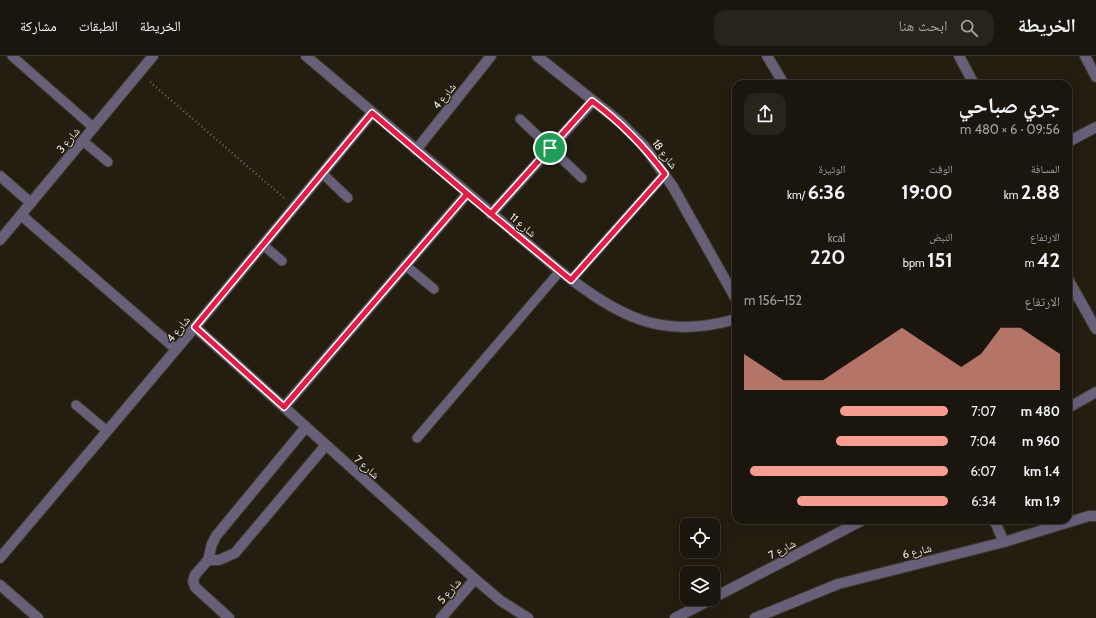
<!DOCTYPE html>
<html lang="ar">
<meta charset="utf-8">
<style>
body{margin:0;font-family:Cabin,"Noto Naskh Arabic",sans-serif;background:#28231b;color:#f1f3f6;direction:rtl;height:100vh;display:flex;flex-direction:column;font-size:15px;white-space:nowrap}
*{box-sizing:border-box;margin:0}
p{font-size:13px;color:#a09f9d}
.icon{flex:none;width:22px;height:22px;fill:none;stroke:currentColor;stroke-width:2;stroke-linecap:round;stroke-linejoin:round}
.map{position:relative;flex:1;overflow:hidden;direction:ltr}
.side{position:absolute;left:732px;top:24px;width:340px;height:444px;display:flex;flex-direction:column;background:#1b160d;border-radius:12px;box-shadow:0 4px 16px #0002,0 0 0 1px #39352e;direction:rtl}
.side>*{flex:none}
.tools{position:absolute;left:680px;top:462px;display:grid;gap:8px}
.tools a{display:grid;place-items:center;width:40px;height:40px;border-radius:8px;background:#1b160d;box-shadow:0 4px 16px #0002,0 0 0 1px #39352e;font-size:20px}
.pin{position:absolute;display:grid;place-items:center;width:34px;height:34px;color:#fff;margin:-17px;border:2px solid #fff;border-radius:50%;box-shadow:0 1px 4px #0007}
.round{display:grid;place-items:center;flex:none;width:42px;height:42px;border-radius:12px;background:#28231b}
.overview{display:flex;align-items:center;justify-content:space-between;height:68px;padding:0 12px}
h1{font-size:22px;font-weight:700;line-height:30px}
.stats{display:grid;grid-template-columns:repeat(3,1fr);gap:6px;height:68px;padding:4px 12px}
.stats div{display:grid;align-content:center}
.stats b{font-size:20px;font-weight:700}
.stats small{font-size:11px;font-weight:400}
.stats p{font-size:11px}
.chart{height:112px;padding:8px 12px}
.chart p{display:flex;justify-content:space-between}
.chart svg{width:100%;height:72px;margin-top:4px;fill:#f59d8f;opacity:.7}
ul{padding:0 12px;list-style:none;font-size:13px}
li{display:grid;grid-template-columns:64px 48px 1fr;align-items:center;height:30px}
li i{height:10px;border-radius:5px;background:#f59d8f}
header{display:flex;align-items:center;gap:24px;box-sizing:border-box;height:56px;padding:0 20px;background:#1b160d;border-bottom:1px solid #39352e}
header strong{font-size:19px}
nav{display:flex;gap:22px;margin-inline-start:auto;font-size:14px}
.search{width:280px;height:36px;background:#28231b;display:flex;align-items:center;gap:10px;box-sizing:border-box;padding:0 14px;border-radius:12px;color:#a09f9d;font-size:15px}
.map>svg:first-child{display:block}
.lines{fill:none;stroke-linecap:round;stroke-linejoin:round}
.service-casing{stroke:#403a2e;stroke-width:11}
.minor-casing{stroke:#403a2e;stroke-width:12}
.tertiary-casing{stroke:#403a2e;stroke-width:12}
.path{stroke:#696458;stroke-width:2.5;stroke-dasharray:1 3;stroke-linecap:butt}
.service{stroke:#685f79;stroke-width:9}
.minor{stroke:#685f79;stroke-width:10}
.tertiary{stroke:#685f79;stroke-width:10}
.route-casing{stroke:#fff;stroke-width:8}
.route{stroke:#e11d48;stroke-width:5}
.labels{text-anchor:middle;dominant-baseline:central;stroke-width:3;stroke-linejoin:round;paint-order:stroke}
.street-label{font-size:11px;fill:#ebe8de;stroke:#241e11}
</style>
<header>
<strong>الخريطة</strong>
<div class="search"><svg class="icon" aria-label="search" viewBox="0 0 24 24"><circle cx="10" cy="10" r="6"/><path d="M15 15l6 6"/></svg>ابحث هنا</div>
<nav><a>الخريطة</a><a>الطبقات</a><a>مشاركة</a></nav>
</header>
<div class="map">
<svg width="1096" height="562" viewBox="0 0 1096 562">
<rect width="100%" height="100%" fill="#241e11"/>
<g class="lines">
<defs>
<g id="service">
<path d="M12,0l82,72"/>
<path d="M520,63l62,59"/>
<path d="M83,85l25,21"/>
<path d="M322,117l26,25"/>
<path d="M263,189l19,16"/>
<path d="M405,209l29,24"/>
<path d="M571,224l94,-106"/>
<path d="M76,349l31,26"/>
<path d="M417,382l143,-167"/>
</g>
<g id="minor">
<path d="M306,0l254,215c59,45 100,70 176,48"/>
<path d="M537,0l83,66 24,24 29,41 63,112"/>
<path d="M767,0l17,28"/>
<path d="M959,0l15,28"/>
<path d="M1085,0l11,21"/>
<path d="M1068,86l28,-15"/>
<path d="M416,94l75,-94"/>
<path d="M0,120l31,27"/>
<path d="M491,158l102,-113"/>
<path d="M21,159l155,134"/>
<path d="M0,184l153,-184"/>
<path d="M1068,223l28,50"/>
<path d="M195,271l280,252 26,22 27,17"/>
<path d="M284,351l183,-213"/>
<path d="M1068,352l28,-16"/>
<path d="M994,464l10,22"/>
<path d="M0,502l195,-231 177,-214"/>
<path d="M208,504h11l16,-7 91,-108"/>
<path d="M713,542l150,-78"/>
<path d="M229,562l-34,-31 -2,-6 2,-6 13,-15 4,-16 4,-8 90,-109"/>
<path d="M441,562l34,-39"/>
<path d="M675,562l37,-19"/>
<path d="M755,562l83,-34 166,-42 85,-26h7"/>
</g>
<path id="tertiary" d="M0,529l38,33"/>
</defs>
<use href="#service" class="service-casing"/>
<use href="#minor" class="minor-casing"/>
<use href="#tertiary" class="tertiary-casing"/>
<path class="path" d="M150,26l134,116"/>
<use href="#service" class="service"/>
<use href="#minor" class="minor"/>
<use href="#tertiary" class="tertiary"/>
</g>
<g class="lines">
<defs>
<path id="route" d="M550,92l-59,66 -119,-101 -177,214 89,80 183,-213 93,77 11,9 94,-106c-22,-29 -43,-51 -73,-73l-42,47"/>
</defs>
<use href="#route" class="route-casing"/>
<use href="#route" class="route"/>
</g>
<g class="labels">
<g class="street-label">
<text transform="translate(444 40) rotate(-51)">شارع 4</text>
<text transform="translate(68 84) rotate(-50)">شارع 3</text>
<text transform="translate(665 98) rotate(53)">شارع 18</text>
<text transform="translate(523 169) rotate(40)">شارع 11</text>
<text transform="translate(178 273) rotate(-50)">شارع 4</text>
<text transform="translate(367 411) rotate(42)">شارع 7</text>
<text transform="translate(782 493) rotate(-28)">شارع 7</text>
<text transform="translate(917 495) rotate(-14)">شارع 6</text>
<text transform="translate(449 535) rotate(-48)">شارع 5</text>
</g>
</g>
</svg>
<div class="tools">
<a><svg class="icon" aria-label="locate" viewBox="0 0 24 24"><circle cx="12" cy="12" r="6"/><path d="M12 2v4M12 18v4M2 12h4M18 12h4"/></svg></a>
<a><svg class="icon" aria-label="layers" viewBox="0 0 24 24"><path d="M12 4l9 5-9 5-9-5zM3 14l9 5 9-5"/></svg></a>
</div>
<div class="pin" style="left:550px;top:92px;background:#1e9e55"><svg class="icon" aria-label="arrive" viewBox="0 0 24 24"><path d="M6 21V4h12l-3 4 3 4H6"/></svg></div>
<section class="side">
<div class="overview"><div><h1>جري صباحي</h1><p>09:56 · 6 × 480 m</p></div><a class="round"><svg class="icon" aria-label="share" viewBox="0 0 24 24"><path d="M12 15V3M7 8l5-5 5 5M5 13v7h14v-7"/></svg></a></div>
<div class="stats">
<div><p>المسافة</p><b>2.88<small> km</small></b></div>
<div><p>الوقت</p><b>19:00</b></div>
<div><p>الوتيرة</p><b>6:36<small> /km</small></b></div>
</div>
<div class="stats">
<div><p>الارتفاع</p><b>42<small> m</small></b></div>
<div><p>النبض</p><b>151<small> bpm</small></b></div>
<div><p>kcal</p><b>220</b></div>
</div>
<div class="chart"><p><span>الارتفاع</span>152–156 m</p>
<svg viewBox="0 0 160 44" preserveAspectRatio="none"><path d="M0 44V22L10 30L20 38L30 38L40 38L50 30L60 22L70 14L80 6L90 14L100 22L110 30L120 22L130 6L140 6L150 14L160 22V44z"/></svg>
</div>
<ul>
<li><b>480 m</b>7:07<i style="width:53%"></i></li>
<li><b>960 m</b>7:04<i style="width:55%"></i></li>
<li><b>1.4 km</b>6:07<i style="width:97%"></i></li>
<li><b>1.9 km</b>6:34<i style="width:74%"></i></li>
</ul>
</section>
</div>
